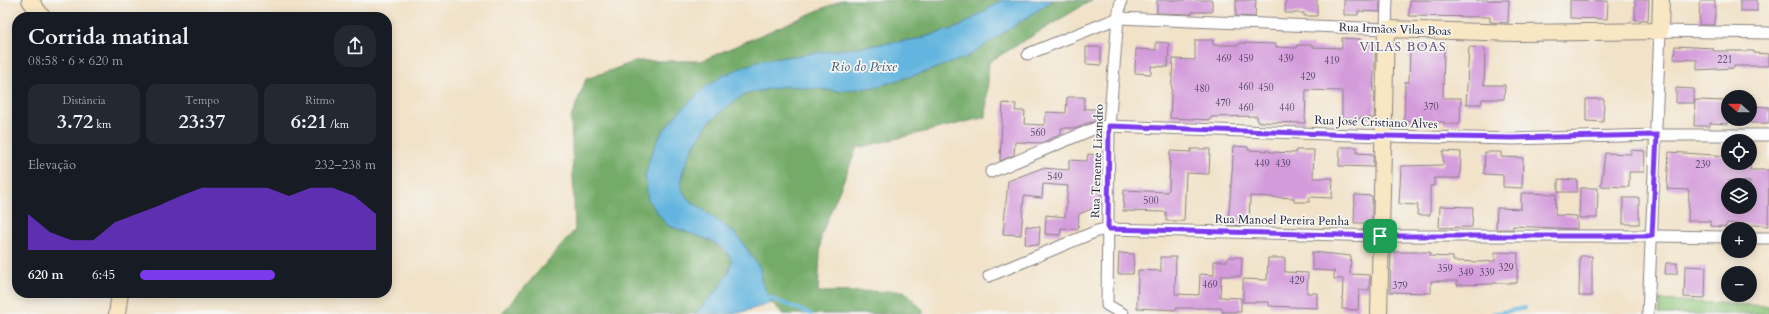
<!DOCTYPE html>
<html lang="pt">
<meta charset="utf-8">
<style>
body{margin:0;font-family:Cardo,serif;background:#242831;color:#f1f3f6;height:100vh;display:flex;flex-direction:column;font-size:15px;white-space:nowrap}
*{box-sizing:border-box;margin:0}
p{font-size:13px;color:#9ea1a6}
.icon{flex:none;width:22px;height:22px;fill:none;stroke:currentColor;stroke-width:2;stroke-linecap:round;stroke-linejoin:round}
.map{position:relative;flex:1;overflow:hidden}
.drawer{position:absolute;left:12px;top:12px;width:380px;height:286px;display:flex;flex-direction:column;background:#171b24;border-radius:16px;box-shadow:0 2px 10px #0003}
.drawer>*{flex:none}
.needle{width:26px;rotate:291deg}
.controls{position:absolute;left:1721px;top:90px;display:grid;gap:8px}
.controls a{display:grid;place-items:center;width:36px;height:36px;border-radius:50%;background:#171b24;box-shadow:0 2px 10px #0003;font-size:20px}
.pin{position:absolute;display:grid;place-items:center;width:34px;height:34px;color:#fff;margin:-17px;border-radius:8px;box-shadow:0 2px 6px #0006}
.round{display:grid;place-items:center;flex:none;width:42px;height:42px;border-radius:16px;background:#242831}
.headline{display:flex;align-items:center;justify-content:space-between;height:68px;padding:0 16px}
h1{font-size:22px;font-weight:800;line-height:30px}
.stats{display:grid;grid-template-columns:repeat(3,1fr);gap:6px;height:68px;padding:4px 16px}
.stats div{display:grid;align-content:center;border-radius:10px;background:#242831;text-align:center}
.stats b{font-size:20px;font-weight:800}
.stats small{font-size:11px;font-weight:400}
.stats p{font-size:11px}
.chart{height:112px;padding:8px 16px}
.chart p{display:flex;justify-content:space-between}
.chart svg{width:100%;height:72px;margin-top:4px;fill:#7c3aed;opacity:.7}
ul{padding:0 16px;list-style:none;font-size:13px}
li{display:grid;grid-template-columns:64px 48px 1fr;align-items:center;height:30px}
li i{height:10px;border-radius:5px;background:#7c3aed}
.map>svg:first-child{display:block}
.green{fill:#90c679;stroke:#59745a}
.forest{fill:#74ab69;stroke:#4b6652}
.water{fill:#63b5df;stroke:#426c8d}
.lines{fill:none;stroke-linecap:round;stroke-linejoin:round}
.stream{stroke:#63b5df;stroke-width:4}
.building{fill:#d49bdb;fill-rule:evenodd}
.street-casing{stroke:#8a8282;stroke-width:13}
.secondary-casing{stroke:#8a8282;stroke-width:18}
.street{stroke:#fff;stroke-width:11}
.secondary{stroke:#f9e7c3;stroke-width:16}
.route-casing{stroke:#fff;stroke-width:8}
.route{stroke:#7c3aed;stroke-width:5}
.labels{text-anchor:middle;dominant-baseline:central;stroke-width:3.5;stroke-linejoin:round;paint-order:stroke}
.number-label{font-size:10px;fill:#4e4063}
.street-label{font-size:12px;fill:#22223b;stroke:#f6f6f2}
.neighbourhood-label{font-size:13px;letter-spacing:1px;fill:#604c73;stroke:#f6f6f2}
.water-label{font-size:13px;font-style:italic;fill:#395574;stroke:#f6f6f2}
</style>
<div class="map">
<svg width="1769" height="314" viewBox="0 0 1769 314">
<rect width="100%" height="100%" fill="#f6f6f2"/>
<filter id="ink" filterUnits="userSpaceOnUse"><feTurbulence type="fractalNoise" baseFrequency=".025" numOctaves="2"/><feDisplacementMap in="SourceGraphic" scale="8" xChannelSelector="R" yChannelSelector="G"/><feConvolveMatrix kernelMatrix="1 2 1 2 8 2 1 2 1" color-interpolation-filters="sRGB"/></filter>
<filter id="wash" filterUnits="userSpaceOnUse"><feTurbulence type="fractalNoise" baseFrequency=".012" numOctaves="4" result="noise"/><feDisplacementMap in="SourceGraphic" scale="16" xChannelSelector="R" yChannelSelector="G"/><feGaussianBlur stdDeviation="0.9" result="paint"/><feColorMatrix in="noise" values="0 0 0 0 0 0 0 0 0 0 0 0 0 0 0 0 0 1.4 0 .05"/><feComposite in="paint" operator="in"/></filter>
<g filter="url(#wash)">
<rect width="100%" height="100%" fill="#f1e2c8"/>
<path class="green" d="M1660,300l109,6v8h-110z"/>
<g class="forest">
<path d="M842,0h160l-43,27 -42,12 -159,22 -80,52 -17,21 6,91c25,9 48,13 65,35 -4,23 -22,37 -37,54h-194l74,-84 -4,-112 15,-39 51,-18h64z"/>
<path d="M1053,0h39l-103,62 -3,55 -129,31 -36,87 -3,57 86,-1 20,20 -2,3h-138l-12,-11 -11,-23 -1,-12 -23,-33 -50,-37 -6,-10 1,-13 9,-25 18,-28 28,-23 12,-6 37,-7 53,5 128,-34z"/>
</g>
<path class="water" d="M1002,0h51l-86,57 -45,16 -47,14 -36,4 -53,-5 -37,7 -12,6 -28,23 -18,28 -9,24 -1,14 6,10 50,37 23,33 1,12 11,23 -37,11h-40c15,-17 33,-31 37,-54l-8,-11 -12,-8 -45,-16 -19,-25 -3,-23 6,-23 10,-20 17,-21 26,-25 20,-13 34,-14 159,-22 42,-12z"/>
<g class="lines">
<g class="stream">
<path d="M765,296l46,18"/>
<path d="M1492,314l33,-6"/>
</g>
</g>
<g id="blocks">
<g class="building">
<path d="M1157,0h55v12h-20v2l-35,-1z"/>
<path d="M1236,0h20l-1,17 -19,-1z"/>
<path d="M1286,0h31v16h-13v-3h-19z"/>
<path d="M1344,0h36v12l-22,-1v4h-14z"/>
<path d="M1410,0h99l-1,23 -18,-1v-5l-81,-1z"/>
<path d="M1570,0l38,1 -1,18 -37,-1z"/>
<path d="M1635,0h14l-1,20h-13z"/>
<rect x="1740" y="0" width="17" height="11"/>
<path d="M1700,1h15v24h-16z"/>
<path d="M1342,38l18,1v5l16,1 -3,46 2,1 -1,26h-32v-27l-36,-1 -1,33 -48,-1v-6l-46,1v3l-41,-2 3,-59 22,1v-20h18v5h26l1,-2 36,1v3l21,1v-3h16v2l29,1z"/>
<path d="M1156,42l13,1 -1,24 -17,-1v8l-16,-1 1,-24 20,1z"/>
<path d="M1410,46l34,1 -1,51h18l-1,26h-16v-2l-40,-1 1,-39h4z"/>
<path d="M1675,46l38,2v3h41v2l15,1v12h-35v2l-37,2v-10l-23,-1z"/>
<path d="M1086,47h15v18l-15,-1z"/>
<path d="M1469,47l16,1 -1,37h21l-1,14h-22l-1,5h-15z"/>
<path d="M1676,88l18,1v14h-18z"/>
<path d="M1067,97h17v12h16v11l-16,4v1l-7,3h-16v6l-20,9 -26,-1 -1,13 -14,6 3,-58 13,1 -1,7h10l-1,13 21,1 1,-13 20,1z"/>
<path d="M1586,99h18l-1,23 -17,-1z"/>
<path d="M1695,100l33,1v23l-18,-1v3h-16z"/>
<path d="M1750,106l19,1v16h-19z"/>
<path d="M1234,146l14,1v3l22,1v1l26,1v-3h18l-1,28h20l-1,20 -22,-1 -1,5h-15v-4l-44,-2 -1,30 -21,-1z"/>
<path d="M1340,147h17v6l16,1v13l-34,-1z"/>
<path d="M1191,149h19l-1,25 -23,-1 -2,48h-18v-9l-43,-1 1,-21 43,2 2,-2 1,-39 21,1z"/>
<path d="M1631,150l14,1 -1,21h-15v15l-28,-1 4,-33 26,1z"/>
<path d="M1443,151l18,1 -1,26h-26v8h-4v29h-13l1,-10 -19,-1 2,-38 42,-1z"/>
<path d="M1485,152h16v5l22,1 -1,30 -19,-1v-12l-19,-1z"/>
<path d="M1669,152l59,4v7h23l-1,7h19l-1,56 -41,-3 -1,4 -16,-1v-5h-22l1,-31 -22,-1zM1729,181l21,1v27l-22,-1z"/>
<path d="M1088,154l12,1 -2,32 2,-1 1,19 -22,9 -1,15 -17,-1 -1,7 -15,-1 1,-19 19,2 3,-31 -25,-2 -1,14 -18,-2 -3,39 -18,-1 5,-53 34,-13 27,2v-10l18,1z"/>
<path d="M1558,179l19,1v12h-19z"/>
<path d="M1580,188h18l-1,30h-18z"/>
<path d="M1521,193l35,1 -1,21 22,1v13l-64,-3v3h-17l1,-21 24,1z"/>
<path d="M1355,195l17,1v27h-18z"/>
<rect x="1623" y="198" width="16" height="26"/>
<path d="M1440,206l33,1 -1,20 -33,1z"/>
<path d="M1026,226l14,1 -1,18 -14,-1z"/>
<path d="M1312,252l39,4 -1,18 20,1 -1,15h-10l-1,20 -16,-1 1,-30h-9v-8l-22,-1z"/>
<path d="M1391,252h39v4l23,1v4l27,1 15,-1v-9l23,1 -1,30h-24v1l-36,1v-4h-26v12l-41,-1z"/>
<path d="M1119,253l15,1 -1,20h-15z"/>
<path d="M1580,256h12v40h-13z"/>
<path d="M1161,257h15l-1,37 24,1 1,-21 14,1v-14h13l1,-4h14l-1,19h-20l-1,21 21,1v14h-19v-4h-46v2l-39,-2 1,-38 23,1z"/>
<path d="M1268,258h17v14l23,1 -1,20h10v15l-48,-2v-4h-26v-23l24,1z"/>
<path d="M1666,263h11v11h-12z"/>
<path d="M1685,266l21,1 -1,31 -21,-1z"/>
</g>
</g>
</g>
<g filter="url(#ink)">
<use href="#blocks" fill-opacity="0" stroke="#8a8282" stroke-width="1"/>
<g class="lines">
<defs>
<g id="street">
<path d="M1121,0l-3,18 -9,108 -2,179 16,9"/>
<path d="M1028,54l90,-36 268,11 1,-29"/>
<path d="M991,172l107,-45 11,-1 274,10 129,3 145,-4h112"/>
<path d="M1750,238h19"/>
<path d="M989,276l108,-45 11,-2 273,7h271l76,1"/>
<path d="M1648,314l12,-283 109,2"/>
</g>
<g id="secondary">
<path d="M30,0l12,17"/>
<path d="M117,314l3,-21"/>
<path d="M1379,314l7,-285 131,4 143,-2 1,-31"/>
</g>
</defs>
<use href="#street" class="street-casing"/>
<use href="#secondary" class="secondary-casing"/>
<use href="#street" class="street"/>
<use href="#secondary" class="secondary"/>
</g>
</g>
<g class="lines" filter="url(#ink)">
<defs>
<path id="route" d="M1109,126l274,10 129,2 145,-3 -5,101h-272l-272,-7z"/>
</defs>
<use href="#route" class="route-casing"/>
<use href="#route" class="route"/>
</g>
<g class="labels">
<g class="number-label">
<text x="1224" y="59">469</text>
<text x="1246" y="59">459</text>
<text x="1286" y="59">439</text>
<text x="1725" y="60">221</text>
<text x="1332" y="61">419</text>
<text x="1308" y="77">429</text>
<text x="1246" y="87">460</text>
<text x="1266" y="88">450</text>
<text x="1202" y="89">480</text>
<text x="1223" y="103">470</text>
<text x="1431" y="107">370</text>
<text x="1246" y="108">460</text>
<text x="1287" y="108">440</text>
<text x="1038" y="133">560</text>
<text x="1262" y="164">449</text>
<text x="1283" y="164">439</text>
<text x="1703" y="165">239</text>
<text x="1055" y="177">549</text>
<text x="1151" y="201">500</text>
<text x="1506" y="268">329</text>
<text x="1445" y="269">359</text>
<text x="1466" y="273">349</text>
<text x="1487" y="273">339</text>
<text x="1297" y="281">429</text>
<text x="1210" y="285">469</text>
<text x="1400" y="286">379</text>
</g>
<g class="street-label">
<text transform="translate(1395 29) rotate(2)">Rua Irmãos Vilas Boas</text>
<text transform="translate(1376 122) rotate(2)">Rua José Cristiano Alves</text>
<text transform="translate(1097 161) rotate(-88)">Rua Tenente Lizandro</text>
<text transform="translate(1282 220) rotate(1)">Rua Manoel Pereira Penha</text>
</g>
<g class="neighbourhood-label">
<text x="1403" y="47">VILAS BOAS</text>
</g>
<g class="water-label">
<text x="864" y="67">Rio do Peixe</text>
</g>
</g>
</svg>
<div class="controls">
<a><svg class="needle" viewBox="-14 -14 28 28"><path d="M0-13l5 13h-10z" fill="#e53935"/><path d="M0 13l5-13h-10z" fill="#9ea1a6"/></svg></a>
<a><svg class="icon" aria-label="locate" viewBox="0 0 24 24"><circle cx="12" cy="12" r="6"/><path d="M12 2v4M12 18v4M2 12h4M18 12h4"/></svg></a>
<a><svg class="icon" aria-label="layers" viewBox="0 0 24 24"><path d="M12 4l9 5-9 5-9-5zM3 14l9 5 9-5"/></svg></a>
<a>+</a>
<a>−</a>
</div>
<div class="pin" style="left:1380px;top:236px;background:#1e9e55"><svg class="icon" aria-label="arrive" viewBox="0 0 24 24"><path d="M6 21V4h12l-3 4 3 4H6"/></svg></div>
<section class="drawer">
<div class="headline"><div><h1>Corrida matinal</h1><p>08:58 · 6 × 620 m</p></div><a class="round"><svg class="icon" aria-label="share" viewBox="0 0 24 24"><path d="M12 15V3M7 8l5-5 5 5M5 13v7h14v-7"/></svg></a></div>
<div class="stats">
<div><p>Distância</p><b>3.72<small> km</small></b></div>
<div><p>Tempo</p><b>23:37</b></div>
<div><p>Ritmo</p><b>6:21<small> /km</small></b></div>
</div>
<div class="chart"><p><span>Elevação</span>232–238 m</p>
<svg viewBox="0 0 160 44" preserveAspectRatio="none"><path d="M0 44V22L10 33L20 38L30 38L40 27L50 22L60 17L70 11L80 6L90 6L100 6L110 6L120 11L130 6L140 6L150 11L160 22V44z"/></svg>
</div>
<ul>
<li><b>620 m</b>6:45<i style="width:57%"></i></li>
</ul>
</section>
</div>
